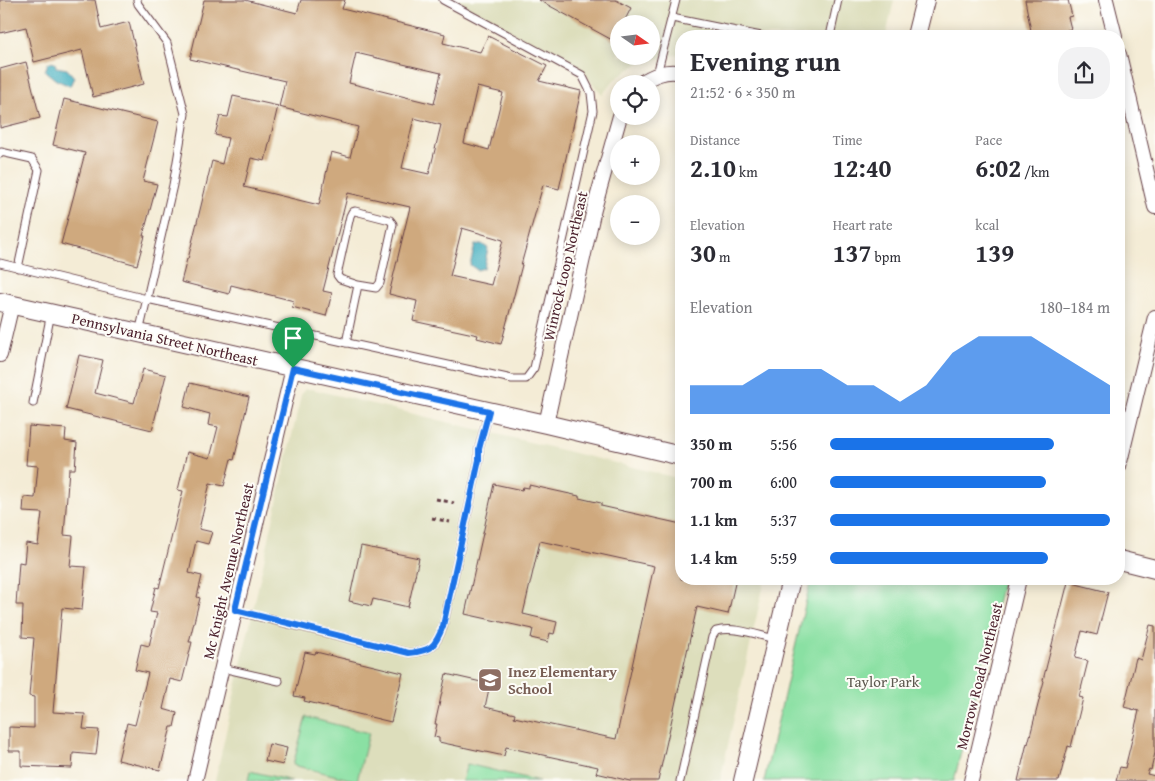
<!DOCTYPE html>
<meta charset="utf-8">
<style>
body{margin:0;font-family:"Gentium Book Plus",serif;background:#f2f2f3;color:#2b2b33;height:100vh;display:flex;flex-direction:column;font-size:19px;white-space:nowrap}
*{box-sizing:border-box;margin:0}
p{font-size:16px;color:#7c7c81}
.icon{flex:none;width:28px;height:28px;fill:none;stroke:currentColor;stroke-width:2;stroke-linecap:round;stroke-linejoin:round}
.map{position:relative;flex:1;overflow:hidden}
.details{position:absolute;left:675px;top:30px;width:450px;height:555px;display:flex;flex-direction:column;background:#fff;border-radius:20px;box-shadow:0 2px 12px #0003}
.details>*{flex:none}
.needle{width:32px;rotate:104deg}
.tools{position:absolute;left:610px;top:15px;display:grid;gap:10px}
.tools a{display:grid;place-items:center;width:50px;height:50px;border-radius:50%;background:#fff;box-shadow:0 2px 12px #0003;font-size:25px}
.pin{position:absolute;display:grid;place-items:center;width:42px;height:42px;color:#fff;margin:-51px -21px;border-radius:50% 50% 50% 0;rotate:-45deg;box-shadow:0 0 5px #0007}
.pin .icon{rotate:45deg}
.round{display:grid;place-items:center;flex:none;width:52px;height:52px;border-radius:20px;background:#f2f2f3}
.summary{display:flex;align-items:center;justify-content:space-between;height:85px;padding:0 15px}
h1{font-size:28px;font-weight:700;line-height:38px}
.figures{display:grid;grid-template-columns:repeat(3,1fr);gap:8px;height:85px;padding:5px 15px}
.figures div{display:grid;align-content:center}
.figures b{font-size:25px;font-weight:700}
.figures small{font-size:14px;font-weight:400}
.figures p{font-size:14px}
.chart{height:140px;padding:10px 15px}
.chart p{display:flex;justify-content:space-between}
.chart svg{width:100%;height:90px;margin-top:5px;fill:#1a73e8;opacity:.7}
ul{padding:0 15px;list-style:none;font-size:16px}
li{display:grid;grid-template-columns:80px 60px 1fr;align-items:center;height:38px}
li i{height:12px;border-radius:6px;background:#1a73e8}
.map>svg:first-child{display:block}
.built{fill:#dddebc;fill-rule:evenodd}
.green{fill:#8ae0a3;stroke:#6a8067}
.water{fill:#42afc0;stroke:#466776}
.building{fill:#cfa97e;fill-rule:evenodd}
.lines{fill:none;stroke-linecap:round;stroke-linejoin:round}
.service-casing{stroke:#643e45;stroke-width:9}
.minor-casing{stroke:#643e45;stroke-width:16}
.tertiary-casing{stroke:#643e45;stroke-width:20}
.path{stroke:#643e45;stroke-width:3;stroke-dasharray:4 4;stroke-linecap:butt}
.service{stroke:#fff;stroke-width:7}
.minor{stroke:#fff;stroke-width:14}
.tertiary{stroke:#fff;stroke-width:18}
.route-casing{stroke:#fff;stroke-width:10}
.route{stroke:#1a73e8;stroke-width:6}
.labels{text-anchor:middle;dominant-baseline:central;stroke-width:4;stroke-linejoin:round;paint-order:stroke}
.street-label{font-size:15px;fill:#4a1f2b;stroke:#fdfcf7}
.education-label{font-size:15px;font-weight:bold;fill:#785e54;stroke:#fdfcf7;text-anchor:start}
.park-label{font-size:15px;fill:#5d594f;stroke:#fdfcf7}
</style>
<div class="map">
<svg width="1155" height="781" viewBox="0 0 1155 781">
<rect width="100%" height="100%" fill="#fdfcf7"/>
<filter id="ink" filterUnits="userSpaceOnUse"><feTurbulence type="fractalNoise" baseFrequency=".02" numOctaves="2"/><feDisplacementMap in="SourceGraphic" scale="10" xChannelSelector="R" yChannelSelector="G"/><feConvolveMatrix kernelMatrix="1 2 1 2 8 2 1 2 1" color-interpolation-filters="sRGB"/></filter>
<filter id="wash" filterUnits="userSpaceOnUse"><feTurbulence type="fractalNoise" baseFrequency=".0096" numOctaves="4" result="noise"/><feDisplacementMap in="SourceGraphic" scale="20" xChannelSelector="R" yChannelSelector="G"/><feGaussianBlur stdDeviation="1.12" result="paint"/><feColorMatrix in="noise" values="0 0 0 0 0 0 0 0 0 0 0 0 0 0 0 0 0 1.4 0 .05"/><feComposite in="paint" operator="in"/></filter>
<g filter="url(#wash)">
<rect width="100%" height="100%" fill="#f4ecd6"/>
<g class="built">
<path d="M449,0h445l-8,36h-205v18l-41,8 -26,18 -12,15 -21,-26zM619,24h32v32h-32z"/>
<path d="M305,389h6l370,90v100h84l-45,202h-505l86,-386z"/>
</g>
<g class="green">
<path d="M811,579h192l-49,202h-190z"/>
<path d="M306,717l63,16 -12,48 -64,-16z"/>
<path d="M467,764l72,17h-77z"/>
<path d="M250,771l42,10h-44z"/>
</g>
<g class="water">
<path d="M50,62l5,1 1,4 11,2 7,8 -4,9 -14,-6 -11,-9 3,-8z"/>
<path d="M479,244h3l4,3 2,1 -4,20 -7,2 -7,-5 5,-20h2z"/>
</g>
<g id="blocks">
<g class="building">
<path d="M0,0h95l6,29 28,-7 15,62 -51,13 -11,-47 -48,12 -8,-35 -26,6z"/>
<path d="M204,0h41l52,13 4,-13h44l-3,9 103,25 -2,9 37,9 8,-16 59,30 -8,15 42,10 -22,98 -16,-4 -22,80h1l-21,79 -24,-6 1,-3 -65,-14 4,-20 -28,-7 21,-87 -62,-14 -25,98 9,2 -6,23 -34,-9 2,-6 -63,-16 -2,9 -48,-12 6,-23h1l24,-98 10,3 6,-26 -13,-3 5,-19 8,1 5,-21 45,10 -13,55 -14,-3 -7,29 75,18 12,-53 19,5 8,-30 -79,-20 6,-26 -95,-22zM356,53l85,20 -7,31 -85,-21zM477,87l26,6 -14,57 -25,-7zM414,118l27,7 -12,49 -27,-6zM462,228l41,12 -12,45 -41,-9z"/>
<path d="M539,0h77l15,8 -8,16h-4v8l-5,9z"/>
<path d="M1025,0h43l4,16 -4,1 3,12 -4,1 2,6h-37z"/>
<path d="M26,62l14,56 -40,10v-59z"/>
<path d="M64,99l94,23 -15,59 14,3 -14,52h2l-8,29 -76,-21 24,-91 -32,-8z"/>
<path d="M79,355l24,5 -8,33 39,10 9,-34 23,6 -14,55 -86,-21z"/>
<path d="M190,383l59,14 -15,63 -3,-1 -7,27 -14,-3 -11,46 13,3 -4,12 -12,-3 -7,32 13,3 -5,21 3,1 -11,44h3l-10,40 -12,-3 -7,30 14,4 -3,14h-3l-11,43 -42,-10 9,-37 8,2 13,-52 -13,-3 6,-26 8,2 8,-33 -7,-1 6,-25 3,1 13,-53 11,-44 -5,-1 9,-38 23,6 8,-31 -10,-2 2,-11 -26,-7z"/>
<path d="M29,426l37,3 -1,12 12,2 -2,26h-6l-5,66 9,1 -3,30 16,1 -4,43 -20,-2 -9,104 32,2 -2,15 16,1 -3,25 -23,-2 -1,15 -51,-2v-15h-12v-24l25,1v-31l-5,-1 5,-58 -12,-1 1,-32h-7l3,-43 5,1 2,-20 12,2 4,-32 -19,-1 1,-15 11,1 3,-32 -12,-1z"/>
<path d="M494,484l28,6 1,-3 6,1v-3l50,11v2l22,5v3l80,18v55h55l-8,35 -31,-7 -39,174h-28l-34,-8 2,-6 -92,-20 -2,9 -65,-14v-4l-5,-1 3,-13h-2l11,-50 44,10 -5,23 30,7 -1,3 102,22 38,-173 -114,-25 -17,73 34,8 -3,12 -4,-1 -2,9 -17,-4 2,-9 -68,-15z"/>
<path d="M361,546l58,12 -11,49 -35,-8 -2,7 -22,-5z"/>
<path d="M1068,582l40,10 -11,43 -15,-4 -7,27 13,3 -9,36 4,1 -12,49 -3,-1 -9,35h-41l9,-38 1,1 16,-63 -1,-1z"/>
<path d="M1150,625l5,1v127l-4,17 -2,-1 -2,5 8,2v5h-39l4,-14 5,1 14,-57 -15,-4 12,-49 5,2z"/>
<path d="M305,652l10,2 1,-2 87,21 -12,49 -87,-21 1,-3 -11,-2z"/>
<path d="M269,744l18,4 -4,17 -18,-4z"/>
</g>
</g>
</g>
<g filter="url(#ink)">
<use href="#blocks" fill-opacity="0" stroke="#643e45" stroke-width="1"/>
<g class="lines">
<defs>
<g id="service">
<path d="M137,0l1,4 29,39 18,71 -12,71 -34,148"/>
<path d="M672,18l89,18"/>
<path d="M830,36l8,-36"/>
<path d="M657,74l19,-74"/>
<path d="M0,154l1,-2 31,7 7,11 -21,98"/>
<path d="M0,263l147,36 365,80h14l8,-11 59,-257 -2,-18 -9,-18 -139,-75"/>
<path d="M346,343l12,-58 18,3 4,-5 13,-59 -3,-4 -35,-9 -3,1 -2,4 -13,59 3,4 18,6"/>
<path d="M33,403l18,-90"/>
<path d="M235,611l174,42c22,-2 26,-6 34,-26l36,-167v-11l10,-38"/>
<path d="M222,668l57,13"/>
<path d="M680,781l32,-144 4,-6c18,-5 41,4 60,8"/>
</g>
<g id="minor">
<path d="M1106,0l9,36"/>
<path d="M1119,54l36,153"/>
<path d="M639,84c13,-8 27,-15 42,-11"/>
<path d="M0,355l12,-51"/>
<path d="M546,424l48,-215 26,-93"/>
<path d="M1119,466l36,-149"/>
<path d="M195,781l98,-413"/>
<path d="M971,781l48,-202"/>
</g>
<g id="tertiary">
<path d="M916,36l9,-36"/>
<path d="M0,302l546,122 135,32"/>
<path d="M1119,560l36,9"/>
<path d="M743,781l48,-202"/>
</g>
</defs>
<use href="#service" class="service-casing"/>
<use href="#minor" class="minor-casing"/>
<use href="#tertiary" class="tertiary-casing"/>
<g class="path">
<path d="M436,499l18,4"/>
<path d="M432,518l18,4"/>
</g>
<use href="#service" class="service"/>
<use href="#minor" class="minor"/>
<use href="#tertiary" class="tertiary"/>
</g>
</g>
<g class="lines" filter="url(#ink)">
<defs>
<path id="route" d="M293,368l196,43 -10,38v11l-36,166c-8,21 -12,25 -34,27l-174,-43z"/>
</defs>
<use href="#route" class="route-casing"/>
<use href="#route" class="route"/>
</g>
<defs>
<symbol id="school-square" viewBox="-11 -11 22 22"><rect x="-9" y="-9" width="18" height="18" rx="4" fill="#8d6e63" stroke="#fdfcf7"/><path d="M0-5L7-2L0 1L-7-2ZM-4 1L0 2.5L4 1V4Q0 6-4 4Z" fill="#fff"/></symbol>
</defs>
<g fill-rule="evenodd">
<use href="#school-square" x="476" y="666" width="28" height="28"/>
</g>
<g class="labels">
<g class="street-label">
<text transform="translate(565 266) rotate(-77)">Winrock Loop Northeast</text>
<text transform="translate(165 339) rotate(13)">Pennsylvania Street Northeast</text>
<text transform="translate(228 571) rotate(-77)">Mc Knight Avenue Northeast</text>
<text transform="translate(979 676) rotate(-76)">Morrow Road Northeast</text>
</g>
<g class="education-label">
<text x="508" y="671">Inez Elementary<tspan x="508" dy="17">School</tspan></text>
</g>
<g class="park-label">
<text x="883" y="681">Taylor Park</text>
</g>
</g>
</svg>
<div class="tools">
<a><svg class="needle" viewBox="-14 -14 28 28"><path d="M0-13l5 13h-10z" fill="#e53935"/><path d="M0 13l5-13h-10z" fill="#7c7c81"/></svg></a>
<a><svg class="icon" aria-label="locate" viewBox="0 0 24 24"><circle cx="12" cy="12" r="6"/><path d="M12 2v4M12 18v4M2 12h4M18 12h4"/></svg></a>
<a>+</a>
<a>−</a>
</div>
<div class="pin" style="left:293px;top:368px;background:#1e9e55"><svg class="icon" aria-label="arrive" viewBox="0 0 24 24"><path d="M6 21V4h12l-3 4 3 4H6"/></svg></div>
<section class="details">
<div class="summary"><div><h1>Evening run</h1><p>21:52 · 6 × 350 m</p></div><a class="round"><svg class="icon" aria-label="share" viewBox="0 0 24 24"><path d="M12 15V3M7 8l5-5 5 5M5 13v7h14v-7"/></svg></a></div>
<div class="figures">
<div><p>Distance</p><b>2.10<small> km</small></b></div>
<div><p>Time</p><b>12:40</b></div>
<div><p>Pace</p><b>6:02<small> /km</small></b></div>
</div>
<div class="figures">
<div><p>Elevation</p><b>30<small> m</small></b></div>
<div><p>Heart rate</p><b>137<small> bpm</small></b></div>
<div><p>kcal</p><b>139</b></div>
</div>
<div class="chart"><p><span>Elevation</span>180–184 m</p>
<svg viewBox="0 0 160 44" preserveAspectRatio="none"><path d="M0 44V30L10 30L20 30L30 22L40 22L50 22L60 30L70 30L80 38L90 30L100 14L110 6L120 6L130 6L140 14L150 22L160 30V44z"/></svg>
</div>
<ul>
<li><b>350 m</b>5:56<i style="width:80%"></i></li>
<li><b>700 m</b>6:00<i style="width:77%"></i></li>
<li><b>1.1 km</b>5:37<i style="width:100%"></i></li>
<li><b>1.4 km</b>5:59<i style="width:78%"></i></li>
</ul>
</section>
</div>
